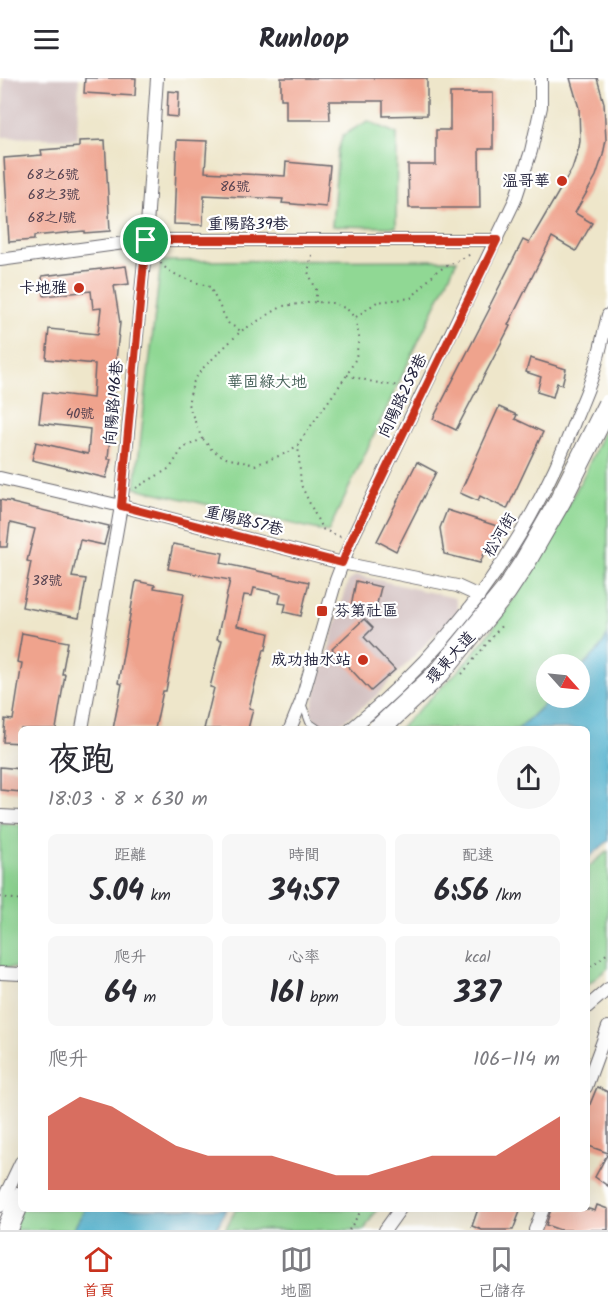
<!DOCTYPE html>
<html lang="zh-TW">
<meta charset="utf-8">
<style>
body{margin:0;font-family:Kalam,"LXGW WenKai TC",sans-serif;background:#f7f7f7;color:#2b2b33;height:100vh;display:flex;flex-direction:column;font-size:22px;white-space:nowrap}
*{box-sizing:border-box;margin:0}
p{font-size:20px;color:#7c7c81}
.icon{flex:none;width:33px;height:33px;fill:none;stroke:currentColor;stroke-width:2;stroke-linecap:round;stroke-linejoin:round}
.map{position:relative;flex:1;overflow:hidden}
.details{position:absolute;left:18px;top:648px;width:572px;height:486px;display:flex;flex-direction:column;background:#fff;border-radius:9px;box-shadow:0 6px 24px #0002}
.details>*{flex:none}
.needle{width:39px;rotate:117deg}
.fabs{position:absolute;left:536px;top:576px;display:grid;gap:12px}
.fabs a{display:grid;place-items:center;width:54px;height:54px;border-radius:50%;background:#fff;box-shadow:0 6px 24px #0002;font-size:30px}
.pin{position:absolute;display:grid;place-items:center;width:51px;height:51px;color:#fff;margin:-26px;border:3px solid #fff;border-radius:50%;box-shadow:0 2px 6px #0007}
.round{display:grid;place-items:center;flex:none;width:63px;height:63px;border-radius:32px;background:#f7f7f7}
.headline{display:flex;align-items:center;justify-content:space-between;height:102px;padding:0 30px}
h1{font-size:33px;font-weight:700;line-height:45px}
.metrics{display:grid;grid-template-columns:repeat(3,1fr);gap:9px;height:102px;padding:6px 30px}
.metrics div{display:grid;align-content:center;border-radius:9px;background:#f7f7f7;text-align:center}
.metrics b{font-size:30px;font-weight:700}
.metrics small{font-size:16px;font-weight:400}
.metrics p{font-size:16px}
.chart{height:168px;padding:12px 30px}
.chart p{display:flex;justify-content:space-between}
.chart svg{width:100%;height:108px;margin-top:6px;fill:#c8321e;opacity:.7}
header{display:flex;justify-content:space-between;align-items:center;height:78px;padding:0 30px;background:#fff;font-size:27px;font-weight:700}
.menu{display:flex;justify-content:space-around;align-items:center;height:84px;border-top:2px solid #e1e1e2;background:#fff;font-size:16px;color:#7c7c81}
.menu a{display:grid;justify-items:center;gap:3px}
.menu .on{color:#c8321e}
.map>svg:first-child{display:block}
.industrial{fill:#d1bfbf}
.green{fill:#90d894;stroke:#597d68;stroke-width:1.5}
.water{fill:#51b4d0;stroke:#3a6b86;stroke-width:1.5}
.building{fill:#efa38d}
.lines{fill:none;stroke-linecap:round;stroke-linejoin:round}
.lane-casing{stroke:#69676d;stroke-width:8}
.street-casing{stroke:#69676d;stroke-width:14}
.highway-casing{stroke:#69676d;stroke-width:23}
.path{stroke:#69676d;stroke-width:2;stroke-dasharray:1.5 4.5;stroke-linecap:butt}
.lane{stroke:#fff;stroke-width:6}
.street{stroke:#fff;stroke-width:12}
.highway{stroke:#fff;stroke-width:21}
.highway-bridge-casing{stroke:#69676d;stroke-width:23;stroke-linecap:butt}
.highway-bridge{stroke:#fff;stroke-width:21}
.route-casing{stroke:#fff;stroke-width:12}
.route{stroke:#c8321e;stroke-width:8}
.poi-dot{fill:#c8321e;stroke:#fff;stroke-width:2}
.labels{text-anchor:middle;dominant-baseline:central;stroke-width:4.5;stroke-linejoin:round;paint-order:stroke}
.number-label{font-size:14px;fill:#554250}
.poi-label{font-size:16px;fill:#22223b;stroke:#fff;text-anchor:end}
.street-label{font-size:16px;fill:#22223b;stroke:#fff}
.park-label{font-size:16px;fill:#48625a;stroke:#fff}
</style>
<header><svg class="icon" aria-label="menu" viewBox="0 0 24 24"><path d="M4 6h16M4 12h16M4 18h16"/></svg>Runloop<svg class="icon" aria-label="share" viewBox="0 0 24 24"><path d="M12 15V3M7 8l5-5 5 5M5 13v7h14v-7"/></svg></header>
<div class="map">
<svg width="608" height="1152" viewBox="0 0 608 1152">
<rect width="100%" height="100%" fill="#fff"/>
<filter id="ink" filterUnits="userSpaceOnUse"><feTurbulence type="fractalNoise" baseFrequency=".0167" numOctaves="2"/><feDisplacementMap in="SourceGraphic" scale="12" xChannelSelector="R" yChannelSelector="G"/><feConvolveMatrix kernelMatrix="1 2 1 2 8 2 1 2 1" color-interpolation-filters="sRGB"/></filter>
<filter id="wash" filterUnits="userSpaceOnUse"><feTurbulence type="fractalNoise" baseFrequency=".008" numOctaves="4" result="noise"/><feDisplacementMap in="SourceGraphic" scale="24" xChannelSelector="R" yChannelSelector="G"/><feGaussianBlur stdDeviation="1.35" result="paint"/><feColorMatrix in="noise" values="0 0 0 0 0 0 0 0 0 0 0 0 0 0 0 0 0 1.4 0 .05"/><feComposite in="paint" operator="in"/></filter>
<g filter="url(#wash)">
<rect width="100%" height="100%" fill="#eee6ca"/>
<g class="industrial">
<path d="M4,0h75l-2,61 -75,-2z"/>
<path d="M356,497l99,23 3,12 -83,87 -31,24 -15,8h-5l-14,-16 35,-122 3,-9z"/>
</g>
<g class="green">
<path d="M368,43l29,13 -1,93 -64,-1 6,-75 5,-16z"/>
<path d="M457,182l-129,272 -193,-44 26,-227z"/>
<path d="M608,344v213l-10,16 -19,19v-6h-33v34h5l-33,31h-119l61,-60 31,-38 40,-57 52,-97z"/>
<path d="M0,745l21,2v143l-21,-1z"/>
<path d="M608,773v117l-21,17v-117z"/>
<path d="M21,1131h64l-12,21h-63z"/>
<path d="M236,1131h141l-13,21h-139z"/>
</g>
<g class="water">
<path d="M608,557v206l-21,18 -1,-130h-68l33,-31h28v-28l19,-19z"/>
<path d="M85,1131h141l-10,21h-143z"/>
</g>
<g id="blocks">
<g class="building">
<path d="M85,0h51l-1,18 -51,-3z"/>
<path d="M281,0h146v37l-44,1v-15h-54l1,19h-44v-21h-5z"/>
<path d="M570,0h27l7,25 2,37 -3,15 -7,21 -21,37 17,10 -16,28 -24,-14 -44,88 2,1 -54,104 -23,-11 57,-111 -1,-1 34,-67 6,3 43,-74 7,-22 1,-6 -1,-33z"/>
<path d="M168,13l11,1 -1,25 -11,-1z"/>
<path d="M450,15h43v56h-14l1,59h-71l-1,-43h28v-35h14z"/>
<path d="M105,62l5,91 -26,2v-2l-50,5v4l-25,2 -5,-84 38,-3 -1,-5 38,-3v-6z"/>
<path d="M177,62l30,1 -2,31 80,4 1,-14 44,4 -4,41 -44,-4 1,-4 -79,-4 -1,30 -29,-1z"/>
<path d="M126,188l3,18 -15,2 6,37 -7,65 1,1 -6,70h3l-5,19 -74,-18 4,-18 52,12 2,-25 -51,-6 4,-31 50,6 2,-34 -49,-5 3,-30 49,5 3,-26 -8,1 -2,-18 -47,5 -2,-20z"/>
<path d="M530,280l36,11 -4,16 -5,-2 -4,14 -16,-5 4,-15 -15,-5z"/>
<path d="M499,329l18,8 -2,4 28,13 -36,77 -27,-13 -2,5 -18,-8z"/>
<path d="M417,384l19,10 -40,79 -19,-10z"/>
<path d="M0,422l12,2v1l97,23 -5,19 -24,-5 -8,37 14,2 -7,39 -57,-11 9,-45 -4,-1 8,-32 -25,-6 -3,24h-7z"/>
<path d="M447,432l50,16 -6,19 -4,2 -7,16 -36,-9 -4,-26z"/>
<path d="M173,466l50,9 -2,10 88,19 -8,34 -17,-4 2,-8 -7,-1 2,-9 -27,-6 -2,8 -8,-1 -7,31 32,7 -3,17 -2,-1 -15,59 4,1 -5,20h-44l10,-41 -4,-1 12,-47 -5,-1 13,-59 -62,-11z"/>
<path d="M136,503l19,4 -1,3 30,5 -18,98h-3l-8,38h-42l9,-45 -4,-1z"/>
<path d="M356,503l25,6 -6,25 -24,-5z"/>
<path d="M364,541l9,9 -9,9 31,33 -24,21 -39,-42z"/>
<path d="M22,555l46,9 -6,32h3l-9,55h-35v14l-18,-1 2,-23 8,1 9,-57 -5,-1z"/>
<path d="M0,689l21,2v23l-21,-2z"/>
<path d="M597,1009l11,5v94l-13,-9 13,-24 -22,-8v-31z"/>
<path d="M597,1127l11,4v21h-48l-14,-5 5,-16h38l6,2z"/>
<path d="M478,1131h43l-8,21h-31l-10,-4z"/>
</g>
</g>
</g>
<g filter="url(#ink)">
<use href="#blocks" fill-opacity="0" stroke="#69676d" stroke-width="1.5"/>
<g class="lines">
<defs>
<path id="lane" d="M302,625l7,19 10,7"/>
<g id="street">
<path d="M0,182l146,-20h351"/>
<path d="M0,400l121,28 221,57 115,23 22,10"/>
<path d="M82,651l39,-223 25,-266 11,-162"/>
<path d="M290,651l11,-27 35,-122 15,-39 164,-341 16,-49 10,-44v-29"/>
<path d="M351,651c104,-85 179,-188 226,-314 7,-17 15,-34 19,-51 5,-16 8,-33 12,-49"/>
<path d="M0,738l21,1"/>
<path d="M0,895l21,1"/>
<path d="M586,930l22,-19"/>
<path d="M586,1009l22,-60"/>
<path d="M0,1128l21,-44"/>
<path d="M385,1152l15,-21"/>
<path d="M535,1152l8,-21"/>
</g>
<path id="highway" d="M7,1152l14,-33"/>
</defs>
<use href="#lane" class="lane-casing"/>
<use href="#street" class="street-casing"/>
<use href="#highway" class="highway-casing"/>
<g class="path">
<path d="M312,177l-4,17 8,17v13"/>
<path d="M157,180c12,19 34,22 53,29l18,36 13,8"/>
<path d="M356,239l21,-15 34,-4 26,-27 36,-18"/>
<path d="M347,297l26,7 31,5"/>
<path d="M203,361l9,11 14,8 29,7 34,-13 9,-8"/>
<path d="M136,410l34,-20 13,-20 19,-9 -14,-35 5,-21 8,-13 40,-39 42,-25 33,-4 17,1 14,6 8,9 4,19 -3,21 -9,17 -49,69 3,41 21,44 19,8"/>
<path d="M462,596l40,-49"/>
<path d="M0,819l21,3"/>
<path d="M586,892l22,-17"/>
<path d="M349,1152l13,-21"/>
</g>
<use href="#lane" class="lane"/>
<use href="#street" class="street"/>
<use href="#highway" class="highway"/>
<defs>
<path id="highway-bridge" d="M379,651l61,-57 66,-81 19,-29 35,-61 48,-96"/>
</defs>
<use href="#highway-bridge" class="highway-bridge-casing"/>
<use href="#highway-bridge" class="highway-bridge"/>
</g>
</g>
<g class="lines" filter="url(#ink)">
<defs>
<path id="route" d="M146,162h351l-146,301 -9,22 -221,-57z"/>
</defs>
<use href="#route" class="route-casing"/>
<use href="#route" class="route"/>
</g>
<g class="poi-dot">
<circle cx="562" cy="103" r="6"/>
<circle cx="79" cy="210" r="6"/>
<rect x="316" y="527" width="12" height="12" rx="3"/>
<circle cx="363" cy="582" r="6"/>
</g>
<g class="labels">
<g class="number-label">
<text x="53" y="97">68之6號</text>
<text x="235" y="109">86號</text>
<text x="54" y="117">68之3號</text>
<text x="52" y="140">68之1號</text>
<text x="80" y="336">40號</text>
<text x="47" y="503">38號</text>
</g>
<g class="poi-label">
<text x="550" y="103">溫哥華</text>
<text x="67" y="210">卡地雅</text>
<text x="334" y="533" text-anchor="start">芬第社區</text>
<text x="351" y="582">成功抽水站</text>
</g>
<g class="street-label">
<text x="248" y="146">重陽路39巷</text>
<text transform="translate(403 318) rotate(-64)">向陽路258巷</text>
<text transform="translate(114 325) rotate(-85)">向陽路196巷</text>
<text transform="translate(244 443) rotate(14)">重陽路57巷</text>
<text transform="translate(500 457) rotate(-59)">松河街</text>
<text transform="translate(451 580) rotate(-48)">環東大道</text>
</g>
<g class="park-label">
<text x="267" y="304">華固綠大地</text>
</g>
</g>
</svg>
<div class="fabs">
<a><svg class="needle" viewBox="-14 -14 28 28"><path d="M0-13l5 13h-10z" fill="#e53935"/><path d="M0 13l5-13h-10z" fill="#7c7c81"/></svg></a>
</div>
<div class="pin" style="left:146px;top:162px;background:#1e9e55"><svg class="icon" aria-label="arrive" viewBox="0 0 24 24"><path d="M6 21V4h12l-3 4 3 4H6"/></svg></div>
<section class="details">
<div class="headline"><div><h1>夜跑</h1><p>18:03 · 8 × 630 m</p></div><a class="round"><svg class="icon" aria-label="share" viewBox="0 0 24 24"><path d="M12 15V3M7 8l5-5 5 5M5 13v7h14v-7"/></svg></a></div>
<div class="metrics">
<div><p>距離</p><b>5.04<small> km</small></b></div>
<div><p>時間</p><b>34:57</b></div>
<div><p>配速</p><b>6:56<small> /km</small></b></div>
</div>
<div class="metrics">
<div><p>爬升</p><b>64<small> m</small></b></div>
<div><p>心率</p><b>161<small> bpm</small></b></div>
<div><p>kcal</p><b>337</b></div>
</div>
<div class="chart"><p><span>爬升</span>106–114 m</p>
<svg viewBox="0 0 160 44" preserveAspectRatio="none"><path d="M0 44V14L10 6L20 10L30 18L40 26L50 30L60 30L70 30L80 34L90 38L100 38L110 34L120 30L130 30L140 30L150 22L160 14V44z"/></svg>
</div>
</section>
</div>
<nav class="menu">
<a class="on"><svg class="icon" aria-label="home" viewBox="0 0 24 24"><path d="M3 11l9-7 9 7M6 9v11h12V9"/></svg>首頁</a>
<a><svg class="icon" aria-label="map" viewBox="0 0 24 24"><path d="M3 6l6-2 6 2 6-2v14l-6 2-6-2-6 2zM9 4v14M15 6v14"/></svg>地圖</a>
<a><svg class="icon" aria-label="saved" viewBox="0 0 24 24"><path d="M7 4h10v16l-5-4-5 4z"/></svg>已儲存</a>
</nav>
